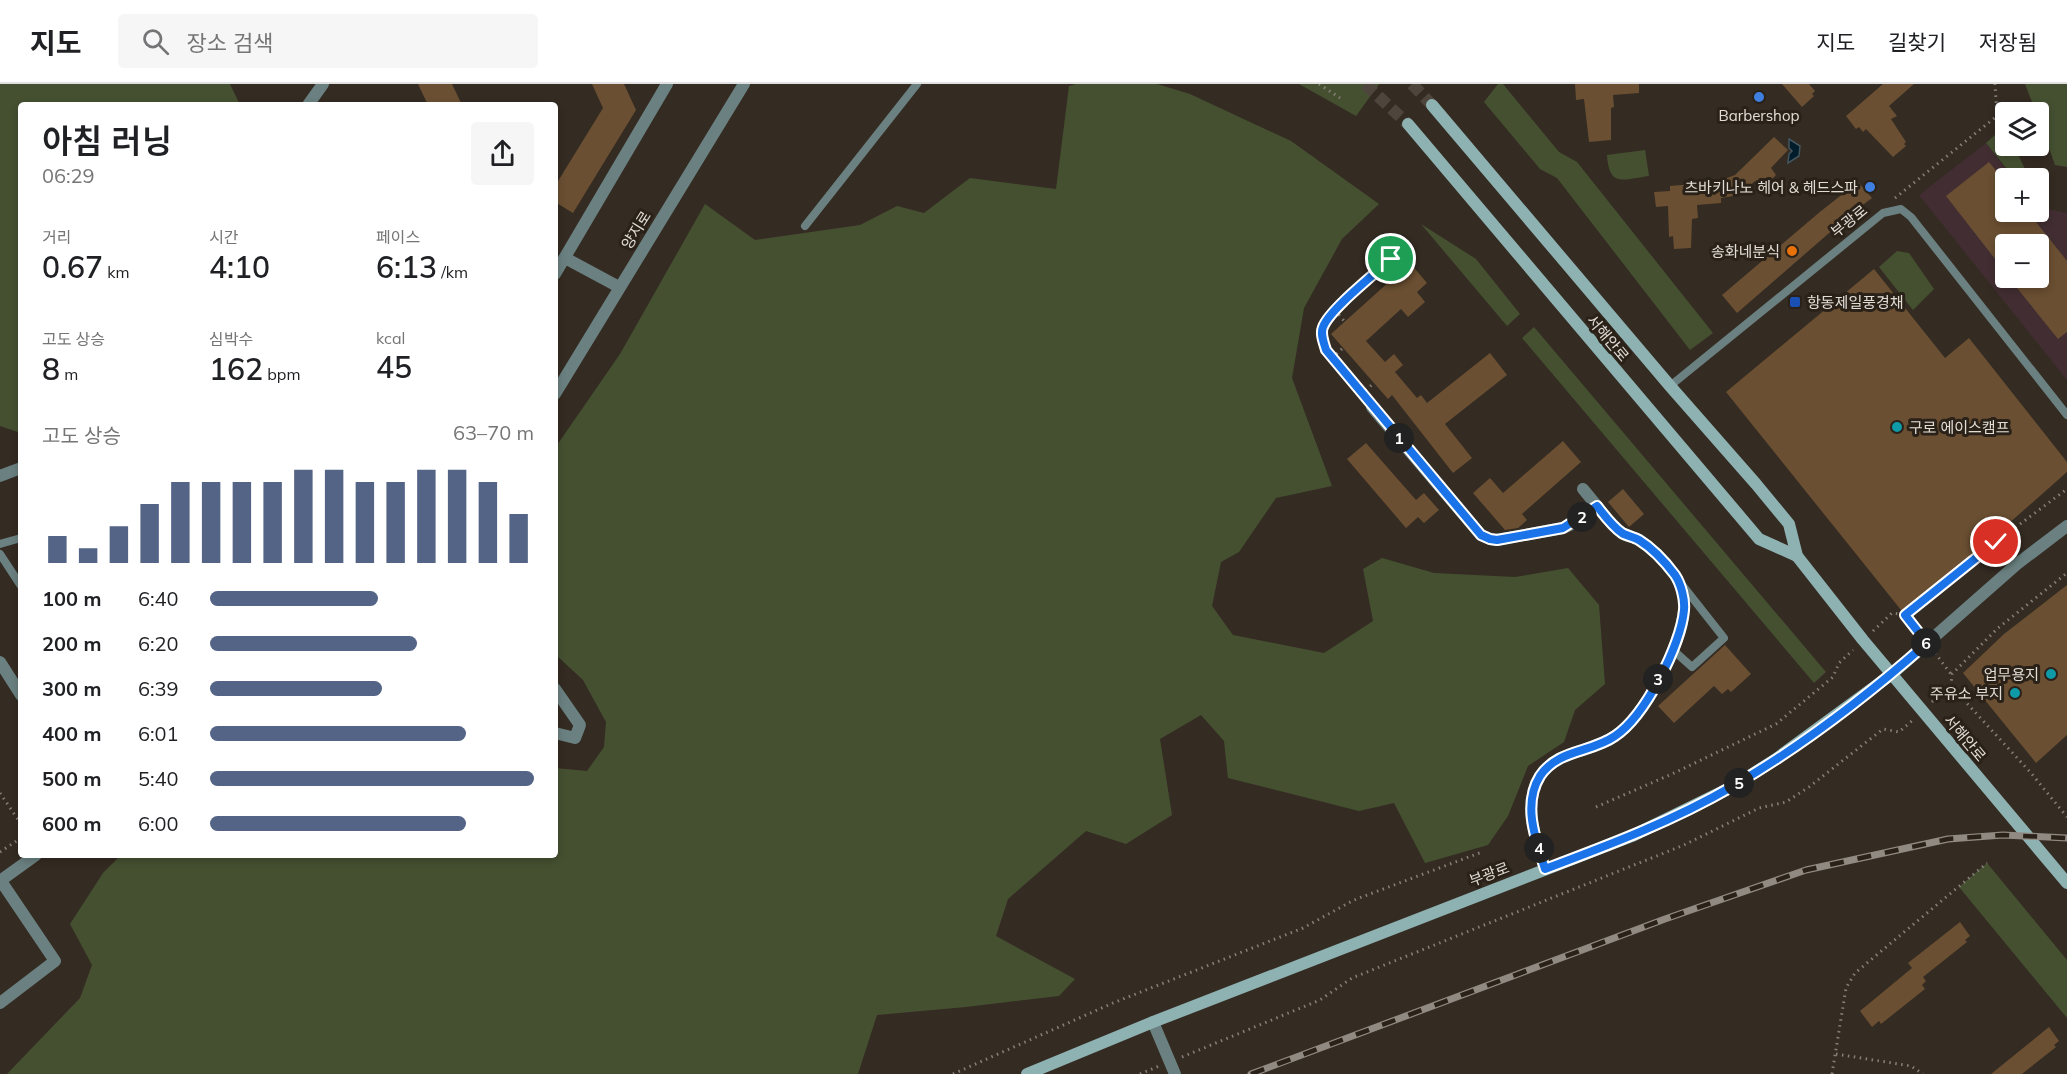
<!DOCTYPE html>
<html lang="ko">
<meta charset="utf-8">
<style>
body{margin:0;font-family:Mulish,"Noto Sans KR",sans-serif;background:#f6f6f6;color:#202124;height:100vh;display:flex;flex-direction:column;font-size:22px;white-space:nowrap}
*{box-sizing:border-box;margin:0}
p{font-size:20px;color:#757577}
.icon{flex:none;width:33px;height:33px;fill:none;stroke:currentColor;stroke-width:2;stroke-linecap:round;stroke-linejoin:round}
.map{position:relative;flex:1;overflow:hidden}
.panel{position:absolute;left:18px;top:18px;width:540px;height:756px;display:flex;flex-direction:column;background:#fff;border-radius:6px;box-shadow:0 3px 9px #0003}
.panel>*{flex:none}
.fabs{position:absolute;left:1995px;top:18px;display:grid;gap:12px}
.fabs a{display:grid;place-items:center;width:54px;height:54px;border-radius:6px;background:#fff;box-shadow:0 3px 9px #0003;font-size:30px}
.pin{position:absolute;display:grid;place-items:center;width:51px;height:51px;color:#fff;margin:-26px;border:3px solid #fff;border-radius:50%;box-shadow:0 2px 6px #0007}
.km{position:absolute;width:30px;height:30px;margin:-15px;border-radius:50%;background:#222;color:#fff;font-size:16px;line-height:30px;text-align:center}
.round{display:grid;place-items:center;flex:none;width:63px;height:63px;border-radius:6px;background:#f6f6f6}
.head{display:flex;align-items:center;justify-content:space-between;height:102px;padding:0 24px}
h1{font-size:33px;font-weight:600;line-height:45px}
.metrics{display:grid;grid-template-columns:repeat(3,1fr);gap:9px;height:102px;padding:6px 24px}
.metrics div{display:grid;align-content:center}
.metrics b{font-size:30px;font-weight:600}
.metrics small{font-size:16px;font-weight:400}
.metrics p{font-size:16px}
.chart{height:168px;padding:12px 24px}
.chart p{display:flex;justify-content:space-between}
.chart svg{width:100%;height:108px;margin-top:6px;stroke:#546486;stroke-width:6}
ul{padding:0 24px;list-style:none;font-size:20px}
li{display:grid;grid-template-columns:96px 72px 1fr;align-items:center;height:45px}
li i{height:15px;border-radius:8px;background:#546486}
header{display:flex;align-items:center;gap:36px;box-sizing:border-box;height:84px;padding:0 30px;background:#fff;border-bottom:2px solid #e0e0e0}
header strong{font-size:28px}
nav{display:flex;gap:33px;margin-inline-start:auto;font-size:21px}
.search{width:420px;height:54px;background:#f6f6f6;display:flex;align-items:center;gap:15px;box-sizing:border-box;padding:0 21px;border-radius:6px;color:#757577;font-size:22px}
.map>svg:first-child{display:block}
.commercial{fill:#422e32;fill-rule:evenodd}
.green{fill:#455031}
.water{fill:#011c2b;stroke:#44565e;stroke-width:1.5}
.building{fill:#6a4f32}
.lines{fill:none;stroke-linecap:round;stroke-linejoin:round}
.secondary-tunnel{stroke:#4e463d;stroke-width:12;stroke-dasharray:12 6;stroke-linecap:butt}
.path{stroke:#878079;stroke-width:3;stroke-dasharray:1.5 4.5;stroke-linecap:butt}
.service{stroke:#6b8181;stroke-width:8}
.minor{stroke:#6b8181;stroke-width:12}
.tertiary{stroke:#6b8181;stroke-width:12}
.secondary{stroke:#8eb1b1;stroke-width:12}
.rail-casing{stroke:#918a83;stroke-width:7}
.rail{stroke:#2a2219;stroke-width:4.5;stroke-dasharray:14;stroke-linecap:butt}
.route-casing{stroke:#fff;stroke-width:12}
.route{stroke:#1a73e8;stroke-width:8}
.shop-dot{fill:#3f7fe0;stroke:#2a2219;stroke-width:2}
.food-dot{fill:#e8710a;stroke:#2a2219;stroke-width:2}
.transit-dot{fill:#1a4fb4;stroke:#2a2219;stroke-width:2}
.culture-dot{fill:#0f9aa8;stroke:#2a2219;stroke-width:2}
.labels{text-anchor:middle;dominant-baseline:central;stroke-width:6;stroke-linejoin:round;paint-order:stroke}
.poi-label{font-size:15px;fill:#e1dcd6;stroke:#2a2219;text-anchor:end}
.street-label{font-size:15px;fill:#e1dcd6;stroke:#2a2219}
</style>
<header>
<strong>지도</strong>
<div class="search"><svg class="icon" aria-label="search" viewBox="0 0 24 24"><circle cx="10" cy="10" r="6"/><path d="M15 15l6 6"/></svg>장소 검색</div>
<nav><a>지도</a><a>길찾기</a><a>저장됨</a></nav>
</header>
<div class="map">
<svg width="2067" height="990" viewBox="0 0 2067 990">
<rect width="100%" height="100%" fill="#342b22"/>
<path class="commercial" d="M1986,59l27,35h-7v34h32l1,-5 28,6v167l-148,-185zM2006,160h32v34h-32z"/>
<g class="green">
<path d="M0,0h230l10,21h-219v328l-21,-7z"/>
<path d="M1076,0h81l33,10 101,47 88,63 -37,35 -38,69 -12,70 40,108 -56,12 -37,54 -18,10 -9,44 21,29 91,18 49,-32 -10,-52 19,-11 52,15 81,4 53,-9 31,37 6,79 -30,26 -11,32 -36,24 -20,50 -20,29 -63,18 -31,-60 -35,8 -131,-33 -4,-37 -23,-26 -41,24 12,76 -46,29 -40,-13 -78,68 -12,37 79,43 -16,17 -93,11 -89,8 -19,59h-851l73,-76 12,-33 -22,-41 33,-51 18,-18h434v-87l32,3 17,-24 2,-25 -23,-42 -28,-26v-206l65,-94 85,-150 50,36 105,-15 37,-19 27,7 46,-35 86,11 13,-103z"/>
<path d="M1299,0h80l-23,32z"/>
<path d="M1498,0h5l56,68 18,10 136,171 -23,17 -133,-172 -17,-9 -56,-67z"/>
<path d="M2025,0h42v83l-12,-2 -16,-45 -1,-8h-2z"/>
<path d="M2005,42l1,20h8l11,23 -11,9 -28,-35z"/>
<path d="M1645,66l4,26c-27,4 -40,11 -42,-21z"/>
<path d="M1421,140l55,35 44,55 -13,12z"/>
<path d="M1897,167l12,2 25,36 -21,21 -34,-43z"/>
<path d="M1534,243l292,345 -12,11 -292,-345z"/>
<path d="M1987,779l80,97v58l-108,-131z"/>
</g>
<path class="water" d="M1789,55l11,7 -1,10 -11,7 1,-9 3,-3 -3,-3z"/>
<g class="building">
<path d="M418,0h34l10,21h-34z"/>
<path d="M592,0h32l12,26 -63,103 -18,-11v-16l48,-78z"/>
<path d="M1575,0h64v9l-26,2 1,12 -3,1v32l-22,2 -5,-43 -8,1z"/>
<path d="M1782,0h27l6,7 -3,3 2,2 -12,11z"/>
<path d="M1883,0h31l-25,22 8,10 -6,3 15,23 -2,2 2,2 -13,11 -27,-28 -3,3 -4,-5 -3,2 -10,-13z"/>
<path d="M1774,53l14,13 -17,18 5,7 -14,14 -7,-8 -16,14 -18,3v5l-24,2 1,13 -6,1 -1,29 -17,1 -1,-13 -4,1 -1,-31 -12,1 -2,-15 16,-1v-5l46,-4 19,-7z"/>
<path d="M1989,78l17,21v29h22l39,49v71l-9,7 -49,-61h29v-34h-32v29l-60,-77z"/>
<path d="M1858,98l14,16 -21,16 -114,99 -15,-18 99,-84z"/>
<path d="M1410,179l17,20 -10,9 8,10 -17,15 -7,-8 -35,32 19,21 9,-8 9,11 -8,7 22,26 4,-3 6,8 63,-50 17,22 -62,49 27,34 -19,15 -61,-78 -4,4 -57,-65z"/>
<path d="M1874,185l71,89 24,-20 98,124v10l-162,143 -179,-223z"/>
<path d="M1563,357l18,21 -59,52 5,6 -9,8 -13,2 -32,-37 17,-15 13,15z"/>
<path d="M1366,359l50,57 8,-7 15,17 -15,13 -6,-6 -12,11 -59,-69z"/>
<path d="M1623,405l21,25 -15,13 -21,-25z"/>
<path d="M2067,501v150l-31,28 -73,-90 41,-39z"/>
<path d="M1725,561l26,29 -20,18 -3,-3 -6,5 -8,-8 -40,37 -16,-17z"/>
<path d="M1960,838l10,14 -5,4 2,2 -44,35 3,4 -4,4 3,4 -44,35 -2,-3 -7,6 -12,-16 52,-43 -4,-5z"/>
<path d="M2049,943l10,14 -5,4 2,2 -34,27h-31z"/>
</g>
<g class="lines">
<g class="secondary-tunnel">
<path d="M1365,0l43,40"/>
<path d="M1412,0l20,21"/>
</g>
<g class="path">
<path d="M1319,0l21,14"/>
<path d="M1895,114l102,-82 -2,-32"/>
<path d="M1335,226l10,12"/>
<path d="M1332,274l11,-10"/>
<path d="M1361,310l13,-11"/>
<path d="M1365,314l-40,-48 -3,-15 1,-8 8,-13 60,-55"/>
<path d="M1905,532l14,18"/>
<path d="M1873,547l19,-18 13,2 91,-73 71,-53"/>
<path d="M1935,569l16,21"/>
<path d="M1951,602l80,87 36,44"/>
<path d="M1932,618l19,-17 1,-11 46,-46 69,-55"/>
<path d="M0,709l21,31"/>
<path d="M1596,723l76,-33 104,-50 57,-47 6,-14 14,-13"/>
<path d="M0,768l21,-14"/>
<path d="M1836,970l75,12 12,8"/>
<path d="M1182,973l138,-57 32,-22 332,-133 75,-37 27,-6 23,-15 74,-58 16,3 15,-13"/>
<path d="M953,990l160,-71 190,-75 51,-28 128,-48"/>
<path d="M1140,990l19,-8"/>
<path d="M1832,990l14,-86 9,-15 132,-110"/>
</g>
<g class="service">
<path d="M805,142l112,-142"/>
<path d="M1670,302l213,-173 18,-4 10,8 156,198"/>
<path d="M0,460l21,-6"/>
<path d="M0,470l21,32"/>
<path d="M1673,566l19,17 32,-29 -41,-52"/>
</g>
<g class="minor">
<path d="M308,21l15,-21"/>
<path d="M565,174l54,29"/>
<path d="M555,190l112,-190"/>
<path d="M1372,323l109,128 9,4 7,1 66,-12 11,-5 23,-17c8,10 15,20 25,27 5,3 12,4 17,7 13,8 27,23 36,35 6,9 10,24 9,35 -3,35 -39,107 -69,126 -24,17 -57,13 -75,40 -18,29 -4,64 5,93"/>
<path d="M0,392l21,-8"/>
<path d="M1583,405l14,17"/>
<path d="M0,578l21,33"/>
<path d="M555,605l25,36 -5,13 -20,-5"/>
<path d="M0,919l55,-42 -54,-80"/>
<path d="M1153,938l22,52"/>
</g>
<g class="tertiary">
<path d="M555,310l189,-310"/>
<path d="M1892,590l125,-110 50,-38"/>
<path d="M0,797l36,-26"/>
</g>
<g class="secondary">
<path d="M1432,21l238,281 86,98 33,40 8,32 66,84 204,243"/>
<path d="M1408,40l351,415 38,17"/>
<path d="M1027,990l126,-52 479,-186 100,-49 44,-28 116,-85"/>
</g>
<defs>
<path id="rail" d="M1251,990l414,-155 141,-49 142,-31 55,-4 64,3"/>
</defs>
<use href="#rail" class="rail-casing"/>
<use href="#rail" class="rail"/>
</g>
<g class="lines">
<defs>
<path id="route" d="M1391,175c-16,15 -61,50 -68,68 -3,7 1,16 3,23l155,185 9,4 7,1 66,-12 34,-22c8,10 15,20 25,27 5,3 12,4 17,7 13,8 27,23 36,35 6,9 10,24 9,35 -3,35 -39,106 -69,126 -24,17 -57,13 -75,40 -18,29 -4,64 5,93 64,-24 128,-48 188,-83 69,-40 134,-90 194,-143l-22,-28 91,-73"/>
</defs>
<use href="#route" class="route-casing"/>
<use href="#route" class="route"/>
</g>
<g class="shop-dot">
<circle cx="1759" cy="13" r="6"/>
<circle cx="1870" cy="103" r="6"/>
</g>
<circle class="food-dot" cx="1792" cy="167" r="6"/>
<rect class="transit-dot" x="1789" y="212" width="12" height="12" rx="3"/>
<g class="culture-dot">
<circle cx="1897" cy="343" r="6"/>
<circle cx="2051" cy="590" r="6"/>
<circle cx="2015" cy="609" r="6"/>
</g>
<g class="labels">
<g class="poi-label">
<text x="1759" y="31" text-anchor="middle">Barbershop</text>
<text x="1858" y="103">츠바키나노 헤어 &amp; 헤드스파</text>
<text x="1780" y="167">송화네분식</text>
<text x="1807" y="218" text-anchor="start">항동제일풍경채</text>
<text x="1909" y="343" text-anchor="start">구로 에이스캠프</text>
<text x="2039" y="590">업무용지</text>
<text x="2003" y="609">주유소 부지</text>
</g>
<g class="street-label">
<text transform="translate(1849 137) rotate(-39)">부광로</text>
<text transform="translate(636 146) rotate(-58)">양지로</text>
<text transform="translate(1608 254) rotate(50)">서해안로</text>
<text transform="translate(1965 654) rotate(50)">서해안로</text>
<text transform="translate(1489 790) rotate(-21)">부광로</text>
</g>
</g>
</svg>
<div class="fabs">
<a><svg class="icon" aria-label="layers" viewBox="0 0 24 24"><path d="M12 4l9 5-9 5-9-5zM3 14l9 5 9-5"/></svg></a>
<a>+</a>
<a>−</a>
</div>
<div class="pin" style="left:1391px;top:175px;background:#1e9e55"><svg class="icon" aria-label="arrive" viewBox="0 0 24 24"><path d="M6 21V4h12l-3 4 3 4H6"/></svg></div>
<div class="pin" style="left:1996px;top:458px;background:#d93025"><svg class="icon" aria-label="check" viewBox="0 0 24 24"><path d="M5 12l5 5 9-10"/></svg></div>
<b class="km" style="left:1399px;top:354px">1</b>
<b class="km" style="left:1582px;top:433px">2</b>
<b class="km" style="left:1658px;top:595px">3</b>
<b class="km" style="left:1539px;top:764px">4</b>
<b class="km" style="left:1739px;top:699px">5</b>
<b class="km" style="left:1926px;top:559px">6</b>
<section class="panel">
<div class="head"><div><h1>아침 러닝</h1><p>06:29</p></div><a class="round"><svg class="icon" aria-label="share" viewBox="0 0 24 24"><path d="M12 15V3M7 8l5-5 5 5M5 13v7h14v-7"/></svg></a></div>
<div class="metrics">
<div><p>거리</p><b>0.67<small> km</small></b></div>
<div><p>시간</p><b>4:10</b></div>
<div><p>페이스</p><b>6:13<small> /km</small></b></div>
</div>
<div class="metrics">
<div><p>고도 상승</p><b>8<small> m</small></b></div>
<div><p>심박수</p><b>162<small> bpm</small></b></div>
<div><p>kcal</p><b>45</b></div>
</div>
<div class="chart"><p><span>고도 상승</span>63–70 m</p>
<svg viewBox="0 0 160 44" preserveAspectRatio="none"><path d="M5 44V33M15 44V38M25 44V29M35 44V20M45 44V11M55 44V11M65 44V11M75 44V11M85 44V6M95 44V6M105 44V11M115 44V11M125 44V6M135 44V6M145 44V11M155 44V24"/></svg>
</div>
<ul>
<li><b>100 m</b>6:40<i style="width:52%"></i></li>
<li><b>200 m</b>6:20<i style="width:64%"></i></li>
<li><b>300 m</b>6:39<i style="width:53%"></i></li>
<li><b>400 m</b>6:01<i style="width:79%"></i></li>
<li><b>500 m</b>5:40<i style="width:100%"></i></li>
<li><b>600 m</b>6:00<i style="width:79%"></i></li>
</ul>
</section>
</div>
